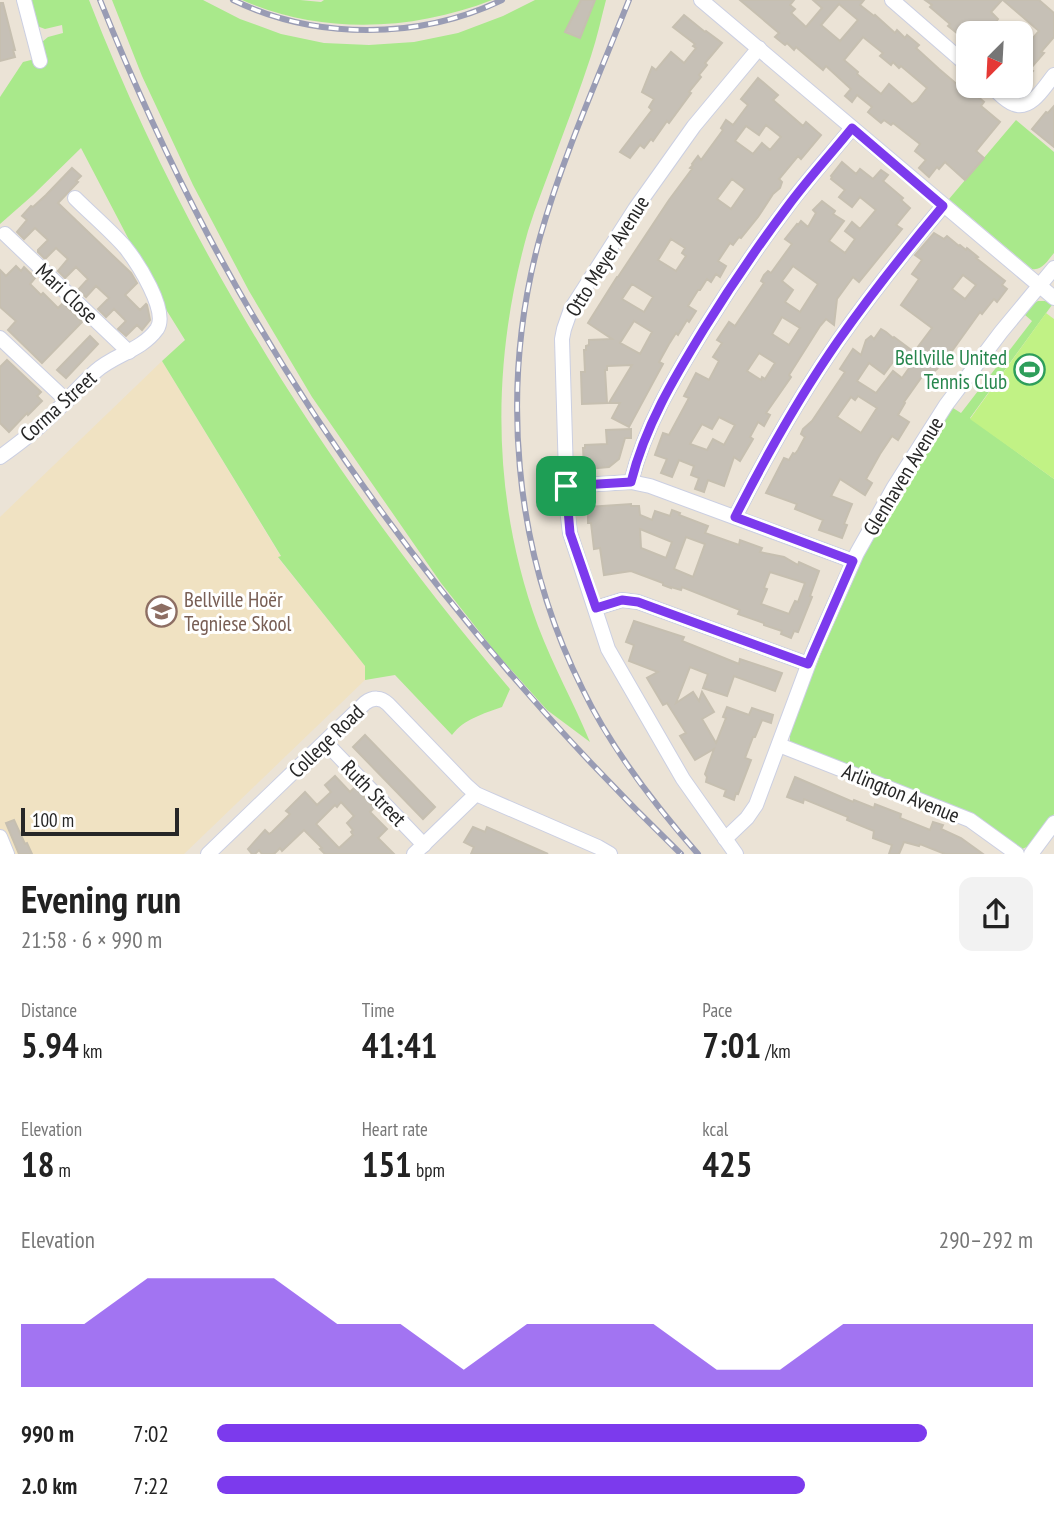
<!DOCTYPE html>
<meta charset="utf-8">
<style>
body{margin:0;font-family:"PT Sans Narrow",sans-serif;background:#f2f2f2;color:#222;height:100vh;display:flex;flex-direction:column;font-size:26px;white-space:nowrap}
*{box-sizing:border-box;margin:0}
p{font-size:23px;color:#767676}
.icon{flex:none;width:38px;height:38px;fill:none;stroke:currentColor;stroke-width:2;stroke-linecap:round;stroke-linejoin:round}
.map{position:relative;height:854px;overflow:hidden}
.details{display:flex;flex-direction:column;background:#fff;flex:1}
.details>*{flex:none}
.needle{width:46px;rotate:204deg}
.controls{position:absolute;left:956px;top:21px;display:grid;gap:14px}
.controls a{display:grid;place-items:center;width:77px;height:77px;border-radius:14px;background:#fff;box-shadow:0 2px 5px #0004;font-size:35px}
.scale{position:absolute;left:21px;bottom:18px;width:158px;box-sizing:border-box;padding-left:7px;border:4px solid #272727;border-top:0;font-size:19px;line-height:24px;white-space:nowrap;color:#272727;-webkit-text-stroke:5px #fff;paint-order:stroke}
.pin{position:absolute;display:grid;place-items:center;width:60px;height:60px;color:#fff;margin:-30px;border-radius:14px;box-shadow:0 4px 10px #0006}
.round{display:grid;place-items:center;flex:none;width:74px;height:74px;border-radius:14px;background:#f2f2f2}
.head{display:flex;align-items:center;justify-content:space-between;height:119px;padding:0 21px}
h1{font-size:38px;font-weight:700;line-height:52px}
.stats{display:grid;grid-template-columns:repeat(3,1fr);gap:10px;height:119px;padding:7px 21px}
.stats div{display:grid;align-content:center}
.stats b{font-size:35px;font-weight:700}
.stats small{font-size:19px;font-weight:400}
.stats p{font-size:19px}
.chart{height:196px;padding:14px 21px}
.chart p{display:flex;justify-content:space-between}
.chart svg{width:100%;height:126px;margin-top:7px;fill:#7c3aed;opacity:.7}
ul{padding:0 21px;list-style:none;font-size:23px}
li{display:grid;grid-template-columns:112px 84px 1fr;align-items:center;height:52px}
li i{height:18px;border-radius:9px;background:#7c3aed}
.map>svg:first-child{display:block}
.education{fill:#f0e2c2}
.green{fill:#a9e98b}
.pitch{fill:#c1f285}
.building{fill:#c6c0b6;stroke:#c6bfb0;stroke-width:2;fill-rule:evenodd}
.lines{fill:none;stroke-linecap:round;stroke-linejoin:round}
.minor-casing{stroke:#cbcfe2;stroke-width:16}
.minor{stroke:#fff;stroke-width:14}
.rail-casing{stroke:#999cb4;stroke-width:6}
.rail{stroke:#fff;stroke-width:3.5;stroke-dasharray:10;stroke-linecap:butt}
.route-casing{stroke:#fff;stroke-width:14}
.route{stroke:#7c3aed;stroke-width:9}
.labels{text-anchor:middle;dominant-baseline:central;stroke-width:6;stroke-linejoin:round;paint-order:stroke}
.street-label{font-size:21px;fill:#272727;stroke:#fff}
.leisure-label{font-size:21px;fill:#27864d;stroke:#fff;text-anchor:end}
.education-label{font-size:21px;fill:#785e54;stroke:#fff;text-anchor:start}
</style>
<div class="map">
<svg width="1054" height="854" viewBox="0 0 1054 854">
<rect width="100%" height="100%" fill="#ebe3d6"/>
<path class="education" d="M162,361l119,196 -3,1 87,108v14l-181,174h-184v-337z"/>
<g class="green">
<path d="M30,0h59c98,253 246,483 421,689l-8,18c-19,7 -38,12 -50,28l-57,-60 -30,5v-14l-87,-109 3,-1 -119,-195 23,-21 -23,-37 -81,-155 -48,47 -33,29v-127l23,-35 12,-3 2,8 9,-2 -4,-17v-6l6,-5 15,-4 -1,-8 -17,4 -8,-3z"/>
<path d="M112,0h91l37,19 41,15 43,9 45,2 45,-3 44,-9 45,-17 32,-16h71c-5,19 -9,38 -15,56 -11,34 -24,67 -36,100 -9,25 -19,49 -27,75 -37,131 -37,267 10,395 15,40 36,77 52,116l-43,-32 -50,-56 -56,-71 -129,-186 -63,-106 -56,-106 -51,-109z"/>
<path d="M242,0h58l21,2 3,-2h168c-79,31 -171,35 -250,0z"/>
<path d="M1016,120l38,32v101c-6,7 -12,18 -22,16l-83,-70z"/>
<path d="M1038,301h7l7,4 -82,113 84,61v335l-25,32 -7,3 -227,-103 -5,-5v-8c21,-55 42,-110 67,-164 26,-54 61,-112 96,-161l8,5 71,-92 -7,-6 8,-11z"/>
</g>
<path class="pitch" d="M1046,313l8,6v160l-84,-60z"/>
<g class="building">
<path d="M581,0h14l-15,38 -15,-6z"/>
<path d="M740,0h54l-4,5 5,4 -4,4 15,14 16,-19 -9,-8h51l-4,5 14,11 1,-1 20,18 2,-3 8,8 2,-3 12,10 -3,3 23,21 27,23 3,-3 15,13 -3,4 19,16 -24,29 8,7 -19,22 -20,-18 -6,7 -2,-2 -8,10 -10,-9 7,-8 -11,-9 5,-7 -27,-21 -2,2 -7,-5 -3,3 -13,-11 4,-5 -15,-12 -5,7 -7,-6 6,-7 -13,-12 -12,-11 -3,4 -27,-23 -2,3 -7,-7 -2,2 -10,-8 4,-4zM839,4l19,16 -18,21 -19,-16zM863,37l20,16 -3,3 11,9 2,-3 6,6 2,-2 26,22 -10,13 -5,3 -23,-20 -8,10 -24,-20 1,-2 -14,-12z"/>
<path d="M925,0h77l-11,12 7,7 -3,4 12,10h-39v6l-8,-7 -2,2 -10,-8 2,-2 -20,-17 2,-2z"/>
<path d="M1003,0h36l15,13v24l-13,15 3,1 -14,16 3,2 -13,15v-33l19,-22z"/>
<path d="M0,3h3l12,47h-2l2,7 -15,4z"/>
<path d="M684,15l21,17 1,-1 16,12 -17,20 2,2 -8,10 2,2 -12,15 2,1 -22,30 -2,-2 -14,20 -2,-2 -7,9 -4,-3 -10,13 -10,-6 32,-42 -3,-3 5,-8 -12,-7 10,-25 4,3 15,-18 13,11 12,-15 -3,-2 2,-2 -22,-17z"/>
<path d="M758,78l20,17 -5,5 30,26 3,-4 15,13 -20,24 -3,-3 -19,23 3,3 -2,6 -7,6 -15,23 -17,21 -2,-1 -6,8 -3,-2 -12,18 8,5 -6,11 -4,-3 -5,8 -4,-3 -7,11h-2l-10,16 8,5 -7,11 -2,-2 -9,15 -2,-2 -7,11 -10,18 4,2 -34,63 -17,-9 8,-15h-11l23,-38 -25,1v4h-2l2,33 -25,1 -1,-32h4l-1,-22h2v-4l3,-1v-5l23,-1 -24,-16 29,-46h1l51,-77 23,-31 -2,-1 3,-3 -1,-1 6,-8 3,4 22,-30 -2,-2 5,-8 7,5 15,-20 -7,-6zM766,125l15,12 -11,13 -8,-7 -9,11 -18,-13 11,-15 13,9zM732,179l13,10 -14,20 -14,-10zM671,239l14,9 -3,5 4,3 -10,15 -18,-11zM632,284l21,13 -9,15 -22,-13zM634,321l18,11 -12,22 -20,-11z"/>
<path d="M1054,106v41l-22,-18 14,-17 2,1z"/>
<path d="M842,162l14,12 4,-5 13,10 8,-9 7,5 -5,6 20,17 -2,2 9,8 -14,17 6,4 -43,53 -6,-5 -16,22 -3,26 -8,-6 -6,7 -31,49 2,2 -25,36 4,2 -6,11 -6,-4 -8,15 3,2 -13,22 -6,-4 -10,29 -16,-6 -4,12 -9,-3 4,-11 -8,-3 3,-9 -15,-6 -7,17 -11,-4 6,-14 -12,-4 8,-22 6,2 20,-37 -5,-2 12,-23 13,7 10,-19 -6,-4 9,-14 -5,-3 12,-18 6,4 29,-43 -3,-2 3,-6 4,-4 3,2 21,-29 -7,-5 12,-15 1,1 3,-4 7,6 8,-14 -3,-3 9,-9 13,10 -2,3 11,7 -15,20 16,12 10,-14 -10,-8 7,-9 8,7 16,-19 -16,-13 -8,10 -13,-10 6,-7 -14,-11 1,-2 -1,-1zM793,266l25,18 -18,28 -15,-10 8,-12 -11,-9zM782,317l18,11 -11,17 -17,-11zM759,353l16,10 -10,16 -3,-2 -1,3 -14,-9zM719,417l16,8 -11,20 -11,-6 -6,11 -17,-6 12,-20 10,5z"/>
<path d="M72,168l9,8 -5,5 2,1 -20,21 73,70 6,10 -12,12 15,15 6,-6 1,1 3,15 -8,10 -5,-5 -11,11 -8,-7 8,-8 -12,-12 -8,8 -8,-8 11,-11 -13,-12 -10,11 -8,-7 10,-11 -12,-12 -11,11 -7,-7 10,-12 -12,-11 -11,11 -7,-7v-2l10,-10 -13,-12 -11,11 -7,-7 10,-12 -5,-4 9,-10 2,1 13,-12z"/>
<path d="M934,233l10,6 3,-3 12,10 1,-1 6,5 1,-2 11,9 -2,1 29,23 -3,4 5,4 -10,13 -3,-3 -12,15 -2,-2 -28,39 -2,-1 -13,19 -5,4 -2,-2 -9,7 -17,24 1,1 -7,12 11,7 -11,18 -6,-4 -12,18 -14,25 6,4 -7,12 -25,-16 -9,17 21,8 -8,20 3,1 -5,13 -23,-8 4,-10 -28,-11 2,-5 -31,-11 18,-35 5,2 4,-7 2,1 3,-4 7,-13 -4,-3 2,-5 9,-8 33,-49 -5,-3 13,-20 8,6 5,-15 5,-4 3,3 7,-10 5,3 7,6 1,-1 20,15 18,-24 -31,-23 18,-26 -7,-5 10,-14 -7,-5zM963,275l13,10 -11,14 -13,-10zM899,354l13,10 -10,14 -9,-7 -17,22 -19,-12 12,-18 15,11zM858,396l19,12 -16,25 -24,-16 14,-20 4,3z"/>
<path d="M16,266l5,5 3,-4 11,11 -5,6 11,11 2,-2 15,15 5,-5 19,19 -40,41 -34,-33 8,-9 -16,-14v-37l6,6z"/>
<path d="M90,336l8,8 -32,34 -9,-8z"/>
<path d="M7,360l34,32 -4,4 5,5 -14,14 -1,-2 -18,19 -9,-9v-56z"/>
<path d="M631,429v9h-6l-6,21 -10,8 -22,2 -3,-3 -1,-18h2v-3l22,-1 -1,-14z"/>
<path d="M631,504v2h8l1,9 12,5 3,-9 15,5 2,-6 8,3 -1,2 29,11 -3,7 34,12 1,-5 22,8 -2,4 24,5 14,8 1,-3 20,9 -9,25 2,1 -14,35 -4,-1 -3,7 -10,-4 1,-3 -18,-6v-2l-26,-9 2,-4 -58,-23 -1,3 -10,-3v1l-8,-3v-2l-32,-12 -27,4 -4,-27 -6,1 -3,-26h-3v-16zM640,529l32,13 -6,16 -25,-10zM686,537l19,7 -12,33 -19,-8zM770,572l35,11 -7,19 -3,-1 -6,13 -28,-10 6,-15 -3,-1z"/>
<path d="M634,621l50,16 -2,4 57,23 1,-5 42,14 -7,18 -41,-15 -7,20 -24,-8 5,-14 -18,-7 -14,36 17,-11 6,9 3,-9 12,20 -12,7 14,24 10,-25 -3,-1 4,-10 22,8 3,-7 21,7 -2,8 -9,-3 -7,17h-2l-8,21 6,2 -13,34 -2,-1 -2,7 -10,-4 2,-6 -20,-8 1,-5 -2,-3 9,-25 -19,11 -15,-24 6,-3 -19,-30 -4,2 -16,-27 11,-6 -29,-11 5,-16 -8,-3z"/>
<path d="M365,735l70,72 -12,12 -70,-72z"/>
<path d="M335,776l15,16 5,-5 19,21 -4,4 17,17 -9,9 16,16h-69l-5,-5 2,-1 -18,-18 -22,21 -2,-3 -6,6h-12l-3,-4 -4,4h-3l-4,-5 17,-19 4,4 3,-2 18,-18 -4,-3 19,-19 12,13 14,-13 -6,-7zM341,802l13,14 -7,7 6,7 -2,2 2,3 -14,13 -23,-24 19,-19 2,2z"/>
<path d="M795,777l58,25 1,-2 20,8 1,-4 10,4 16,6 -1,4 30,12 3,-8 10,3 -2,4 20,9 22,16h-38l-25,-10 -1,2 -15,-4 -5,12h-10l3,-9 -19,-7 1,-7 -27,-11 1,-3 -44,-18 -1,4 -16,-6z"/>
<path d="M14,820l11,24 2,-1 5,11h-13l-13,-31z"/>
<path d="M473,827l12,5 2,-5 61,27h-77l3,-7 -10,-5z"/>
</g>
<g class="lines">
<defs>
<g id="minor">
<path d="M24,0l16,61"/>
<path d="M701,0l353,298"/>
<path d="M892,0l76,66"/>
<path d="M991,86c7,6 14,15 23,18 17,7 31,-18 40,-29"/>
<path d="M5,234l124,118"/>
<path d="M0,338l67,63"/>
<path d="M0,457c14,-10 29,-21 42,-33 19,-16 35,-36 54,-53 19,-17 45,-20 61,-42 12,-18 -20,-67 -32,-82 -15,-17 -34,-33 -50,-49"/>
<path d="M631,482c14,-56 43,-104 73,-153 26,-42 54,-83 84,-123 20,-27 43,-52 64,-78"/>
<path d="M566,486l65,-4 19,4 203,75"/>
<path d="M735,517c31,-61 64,-120 103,-176 33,-47 68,-91 105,-135"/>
<path d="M596,608l26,-8 16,2 170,62"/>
<path d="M325,742l99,103"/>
<path d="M779,745l191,75 47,34"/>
<path d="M0,837l7,17"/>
<path d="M725,839l22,-21 9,-13 57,-153 44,-99 37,-66 52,-82 55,-73 53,-64"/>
<path d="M208,854l157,-151c8,-6 16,-6 23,1l79,82 9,8 122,53 12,7"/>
<path d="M414,854l62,-60"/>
<path d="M736,854l-53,-75 -75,-130 -38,-116 -3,-24 -5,-170 2,-10 7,-20 64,-100 59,-83 65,-78"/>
<path d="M1031,854l23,-31"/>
</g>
</defs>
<use href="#minor" class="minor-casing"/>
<use href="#minor" class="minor"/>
<defs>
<g id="rail">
<path d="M100,0c32,80 68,159 108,235 122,230 286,438 473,619"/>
<path d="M233,0c83,40 186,40 269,0"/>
<path d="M629,0c-31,78 -66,156 -89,237 -41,150 -27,314 43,453 29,60 71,114 115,164"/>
</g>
</defs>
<use href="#rail" class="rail-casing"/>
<use href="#rail" class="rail"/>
</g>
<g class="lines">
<defs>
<path id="route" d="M852,128l91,78c-37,44 -72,88 -105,135 -39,56 -72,115 -103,176l118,44 -45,103 -170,-62 -16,-2 -26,8 -26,-75 -4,-47 65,-4c14,-56 43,-104 73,-153 26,-42 54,-83 84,-123 20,-27 43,-52 64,-78z"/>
</defs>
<use href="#route" class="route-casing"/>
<use href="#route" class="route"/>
</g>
<defs>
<symbol id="stadium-ring" viewBox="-11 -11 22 22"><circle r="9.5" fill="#fff" stroke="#2e9e5b" stroke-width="1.5"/><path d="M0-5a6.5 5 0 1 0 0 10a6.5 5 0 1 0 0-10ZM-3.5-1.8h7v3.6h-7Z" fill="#2e9e5b"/></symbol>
<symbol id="school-ring" viewBox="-11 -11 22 22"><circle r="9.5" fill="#fff" stroke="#8d6e63" stroke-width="1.5"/><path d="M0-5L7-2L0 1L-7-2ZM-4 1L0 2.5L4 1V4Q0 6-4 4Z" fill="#8d6e63"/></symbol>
</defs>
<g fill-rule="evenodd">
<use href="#stadium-ring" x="1012" y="352" width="35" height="35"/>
<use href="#school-ring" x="144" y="594" width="35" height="35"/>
</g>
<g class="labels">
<g class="street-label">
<text transform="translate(607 256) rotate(-58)">Otto Meyer Avenue</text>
<text transform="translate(67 293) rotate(43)">Mari Close</text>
<text transform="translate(58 406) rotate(-42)">Corma Street</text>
<text transform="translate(903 476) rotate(-59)">Glenhaven Avenue</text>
<text transform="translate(326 741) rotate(-44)">College Road</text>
<text transform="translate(374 793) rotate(46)">Ruth Street</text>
<text transform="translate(901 793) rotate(22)">Arlington Avenue</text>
</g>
<g class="leisure-label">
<text x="1007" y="357">Bellville United<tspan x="1007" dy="24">Tennis Club</tspan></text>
</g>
<g class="education-label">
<text x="184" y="599">Bellville Hoër<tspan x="184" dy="24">Tegniese Skool</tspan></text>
</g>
</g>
</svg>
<div class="controls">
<a><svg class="needle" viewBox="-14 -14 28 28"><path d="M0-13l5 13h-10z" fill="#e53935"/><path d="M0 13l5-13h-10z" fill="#767676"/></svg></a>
</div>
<div class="scale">100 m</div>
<div class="pin" style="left:566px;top:486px;background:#1e9e55"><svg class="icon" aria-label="arrive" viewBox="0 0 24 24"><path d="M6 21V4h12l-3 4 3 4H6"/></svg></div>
</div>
<section class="details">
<div class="head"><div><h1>Evening run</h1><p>21:58 · 6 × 990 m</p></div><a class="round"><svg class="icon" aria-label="share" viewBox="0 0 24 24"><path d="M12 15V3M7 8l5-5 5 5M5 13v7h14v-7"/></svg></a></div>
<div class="stats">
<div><p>Distance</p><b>5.94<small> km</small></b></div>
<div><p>Time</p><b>41:41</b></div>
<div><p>Pace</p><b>7:01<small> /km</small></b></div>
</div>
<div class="stats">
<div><p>Elevation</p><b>18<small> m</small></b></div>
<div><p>Heart rate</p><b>151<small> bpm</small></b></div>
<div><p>kcal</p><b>425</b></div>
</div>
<div class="chart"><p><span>Elevation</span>290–292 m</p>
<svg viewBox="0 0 160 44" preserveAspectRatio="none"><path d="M0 44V22L10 22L20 6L30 6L40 6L50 22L60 22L70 38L80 22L90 22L100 22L110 38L120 38L130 22L140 22L150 22L160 22V44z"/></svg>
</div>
<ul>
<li><b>990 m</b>7:02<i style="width:87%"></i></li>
<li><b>2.0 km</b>7:22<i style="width:72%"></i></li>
</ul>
</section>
